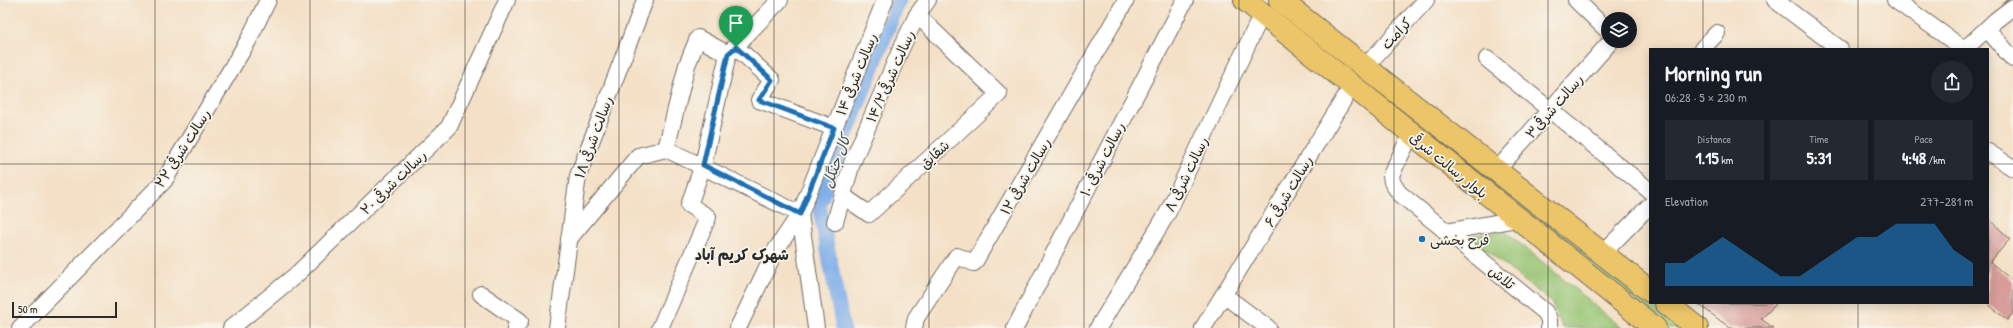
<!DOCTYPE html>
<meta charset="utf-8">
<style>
body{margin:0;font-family:"Patrick Hand","Playpen Sans Arabic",sans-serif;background:#242831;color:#f1f3f6;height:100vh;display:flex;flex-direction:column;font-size:15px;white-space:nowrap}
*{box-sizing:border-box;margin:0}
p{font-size:13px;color:#9ea1a6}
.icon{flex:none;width:22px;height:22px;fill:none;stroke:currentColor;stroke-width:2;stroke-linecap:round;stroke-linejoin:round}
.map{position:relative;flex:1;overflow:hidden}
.drawer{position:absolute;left:1649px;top:48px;width:340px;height:256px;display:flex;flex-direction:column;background:#171b24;border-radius:0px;box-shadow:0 2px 10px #0003}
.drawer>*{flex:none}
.controls{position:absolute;left:1601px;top:12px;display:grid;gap:8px}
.controls a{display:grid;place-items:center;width:36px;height:36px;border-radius:50%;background:#171b24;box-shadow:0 2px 10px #0003;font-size:20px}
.scale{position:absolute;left:12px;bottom:10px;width:105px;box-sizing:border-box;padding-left:4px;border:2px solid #2b2b2b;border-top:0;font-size:11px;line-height:14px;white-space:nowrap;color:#2b2b2b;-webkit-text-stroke:3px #f7f3e8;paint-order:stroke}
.pin{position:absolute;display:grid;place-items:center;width:34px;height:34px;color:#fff;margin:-41px -17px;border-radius:50% 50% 50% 0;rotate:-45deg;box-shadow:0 0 4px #0007}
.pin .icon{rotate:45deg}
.round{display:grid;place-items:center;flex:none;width:42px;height:42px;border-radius:21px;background:#242831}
.head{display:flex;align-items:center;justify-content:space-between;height:68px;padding:0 16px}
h1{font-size:22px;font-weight:700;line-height:30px}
.stats{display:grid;grid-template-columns:repeat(3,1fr);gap:6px;height:68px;padding:4px 16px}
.stats div{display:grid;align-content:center;border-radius:0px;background:#242831;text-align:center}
.stats b{font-size:17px;font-weight:700}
.stats small{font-size:11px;font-weight:400}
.stats p{font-size:11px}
.chart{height:112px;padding:8px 16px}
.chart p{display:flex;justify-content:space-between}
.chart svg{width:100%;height:72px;margin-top:4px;fill:#1f6fb2;opacity:.7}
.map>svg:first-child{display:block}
.green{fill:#97c473;stroke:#61784f}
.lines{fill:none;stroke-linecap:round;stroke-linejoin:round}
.canal{stroke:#7faee9;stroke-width:15}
.building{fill:#d89c9a}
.street-casing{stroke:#716a61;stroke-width:18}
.primary-casing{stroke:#716a61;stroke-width:24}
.street{stroke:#fff;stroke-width:16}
.primary{stroke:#ecc569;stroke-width:22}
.route-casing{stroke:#fff;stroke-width:8}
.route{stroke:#1f6fb2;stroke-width:5}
.grid{fill:none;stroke:#2b2b2b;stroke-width:1;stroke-opacity:0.55}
.poi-dot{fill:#1f6fb2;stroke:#f7f3e8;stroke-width:1.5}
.labels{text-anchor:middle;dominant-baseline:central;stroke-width:3.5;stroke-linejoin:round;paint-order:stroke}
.street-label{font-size:14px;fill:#2b2b2b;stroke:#f7f3e8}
.poi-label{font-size:14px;fill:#2b2b2b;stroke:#f7f3e8;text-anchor:start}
.water-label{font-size:15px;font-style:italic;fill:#445264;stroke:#f7f3e8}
.neighbourhood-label{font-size:15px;font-weight:bold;fill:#2b2b2b;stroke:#f7f3e8}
</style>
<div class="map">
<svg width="2013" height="328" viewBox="0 0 2013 328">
<rect width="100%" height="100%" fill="#f7f3e8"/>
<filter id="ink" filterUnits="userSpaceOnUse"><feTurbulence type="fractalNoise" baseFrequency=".025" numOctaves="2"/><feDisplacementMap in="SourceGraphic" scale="8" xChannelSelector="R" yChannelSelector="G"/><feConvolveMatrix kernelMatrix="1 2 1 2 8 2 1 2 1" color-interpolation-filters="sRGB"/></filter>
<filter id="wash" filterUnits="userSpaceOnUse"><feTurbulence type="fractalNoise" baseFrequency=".012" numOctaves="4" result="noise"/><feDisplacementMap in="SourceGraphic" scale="16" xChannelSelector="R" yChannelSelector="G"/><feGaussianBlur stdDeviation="0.9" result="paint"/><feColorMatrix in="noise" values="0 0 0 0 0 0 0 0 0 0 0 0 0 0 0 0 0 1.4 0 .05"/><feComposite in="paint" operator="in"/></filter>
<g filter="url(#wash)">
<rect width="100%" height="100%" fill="#f4e0c6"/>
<g class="green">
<path d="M1413,115l267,213h-11l-261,-207z"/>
<path d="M1505,231l117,97h-59l-12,-26 -83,-66z"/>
</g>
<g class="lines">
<path class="canal" d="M843,328l-24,-124 80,-204"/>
</g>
<g id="blocks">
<g class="building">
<path d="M1988,218l22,21 -20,23 23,19v32l-6,7 -19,-16z"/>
<path d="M1697,303h80l-16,16 13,9h-44z"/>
</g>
</g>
</g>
<g filter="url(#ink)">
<use href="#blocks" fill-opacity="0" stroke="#716a61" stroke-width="1"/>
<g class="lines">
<defs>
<g id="street">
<path d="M1576,0l32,31"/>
<path d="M1775,0l65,49"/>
<path d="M1895,0l69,49"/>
<path d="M1987,29l26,30"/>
<path d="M736,47l36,33 -13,20 75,28"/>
<path d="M1702,49l15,-16"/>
<path d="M1965,49l31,-29 17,-13"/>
<path d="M728,54l-30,-16 -11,27 -21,84 134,65"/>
<path d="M1487,59l163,132"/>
<path d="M1365,67l61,-67"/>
<path d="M1411,134l-20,41 1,7 7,11 146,119 4,7v9"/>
<path d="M1988,152l25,16"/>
<path d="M1497,170l114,-129"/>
<path d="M843,196l26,18 130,-120 -82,-79"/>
<path d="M800,214l16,114"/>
<path d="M835,222l17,-59 48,-112 17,-36 11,-15"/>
<path d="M1445,232l72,-13"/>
<path d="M569,239l69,-83 28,-7"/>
<path d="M1603,253l47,-48"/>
<path d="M481,294l39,27 -5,7"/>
<path d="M1225,296l43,32"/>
<path d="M20,328l144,-147 84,-140 20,-41"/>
<path d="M231,328l65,-53 153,-148 58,-127"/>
<path d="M557,328l21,-152 67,-176"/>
<path d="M660,328l48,-111 -19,-12 14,-40 25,-111 52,-54"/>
<path d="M738,328l37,-77 25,-37 85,-214"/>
<path d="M914,328l2,-10 41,-62 17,7 152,-263"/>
<path d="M1015,328l170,-328"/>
<path d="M1098,328l70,-116 94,-198"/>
<path d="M1203,328l149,-242"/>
</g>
<g id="primary">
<path d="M1245,0l410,328"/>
<path d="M1280,0l370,291"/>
<path d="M1666,303l31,25"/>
</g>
</defs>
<use href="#street" class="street-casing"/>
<use href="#primary" class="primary-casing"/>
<use href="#street" class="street"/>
<use href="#primary" class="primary"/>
</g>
</g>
<g class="lines" filter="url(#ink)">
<defs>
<path id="route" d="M736,47l36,33 -13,20 75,28 -34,86 -97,-49 25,-111z"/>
</defs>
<use href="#route" class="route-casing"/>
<use href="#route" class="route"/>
</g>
<path class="grid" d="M155,0v328M310,0v328M465,0v328M619,0v328M774,0v328M929,0v328M1084,0v328M1239,0v328M1394,0v328M1548,0v328M1703,0v49M1858,0v49M0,164h1650M1988,164h25M1703,303v25M1858,303v25"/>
<circle class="poi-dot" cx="1422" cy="239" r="4"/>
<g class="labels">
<g class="street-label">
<text transform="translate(1396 33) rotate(-47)">کرامت</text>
<text transform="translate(856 74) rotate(-68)">رسالت شرقی ۱۴</text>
<text transform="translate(890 76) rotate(-66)">رسالت شرقی۱۴/۲</text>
<text transform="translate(1554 106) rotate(-49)">رسالت شرقی۳</text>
<text transform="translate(593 137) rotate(-70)">رسالت شرقی ۱۸</text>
<text transform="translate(182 148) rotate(-57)">رسالت شرقی ۲۲</text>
<text transform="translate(934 154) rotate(-43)">شقایق</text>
<text transform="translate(1102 159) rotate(-63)">رسالت شرقی ۱۰</text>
<text transform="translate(1449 165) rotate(39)">بلوار رسالت شرقی</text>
<text transform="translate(1186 174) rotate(-64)">رسالت شرقی ۸</text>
<text transform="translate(1025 176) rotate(-60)">رسالت شرقی ۱۲</text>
<text transform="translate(393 182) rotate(-44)">رسالت شرقی ۲۰</text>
<text transform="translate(1288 191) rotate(-59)">رسالت شرقی ۶</text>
<text transform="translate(1502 277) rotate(39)">تلاش</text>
</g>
<g class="poi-label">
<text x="1430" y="239">فرح بخشی</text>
</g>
<g class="water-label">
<text transform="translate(836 161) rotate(-69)">کال جنگل</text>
</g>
<g class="neighbourhood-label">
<text x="742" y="254">شهرک کریم آباد</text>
</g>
</g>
</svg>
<div class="controls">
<a><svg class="icon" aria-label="layers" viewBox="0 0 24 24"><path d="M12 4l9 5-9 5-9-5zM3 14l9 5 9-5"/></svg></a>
</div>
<div class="scale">50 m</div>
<div class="pin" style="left:736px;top:47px;background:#1e9e55"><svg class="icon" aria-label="arrive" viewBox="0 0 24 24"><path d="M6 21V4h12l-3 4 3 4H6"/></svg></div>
<section class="drawer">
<div class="head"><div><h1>Morning run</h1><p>06:28 · 5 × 230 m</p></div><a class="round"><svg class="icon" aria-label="share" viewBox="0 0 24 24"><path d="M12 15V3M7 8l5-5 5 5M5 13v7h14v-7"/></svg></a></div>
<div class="stats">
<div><p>Distance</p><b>1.15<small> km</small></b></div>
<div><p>Time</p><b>5:31</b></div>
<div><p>Pace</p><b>4:48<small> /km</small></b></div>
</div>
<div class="chart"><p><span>Elevation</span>277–281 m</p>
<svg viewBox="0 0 160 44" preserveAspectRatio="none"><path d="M0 44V30L10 30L20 22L30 14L40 22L50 30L60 38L70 38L80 30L90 22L100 14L110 14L120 6L130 6L140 6L150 22L160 30V44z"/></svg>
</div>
</section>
</div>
